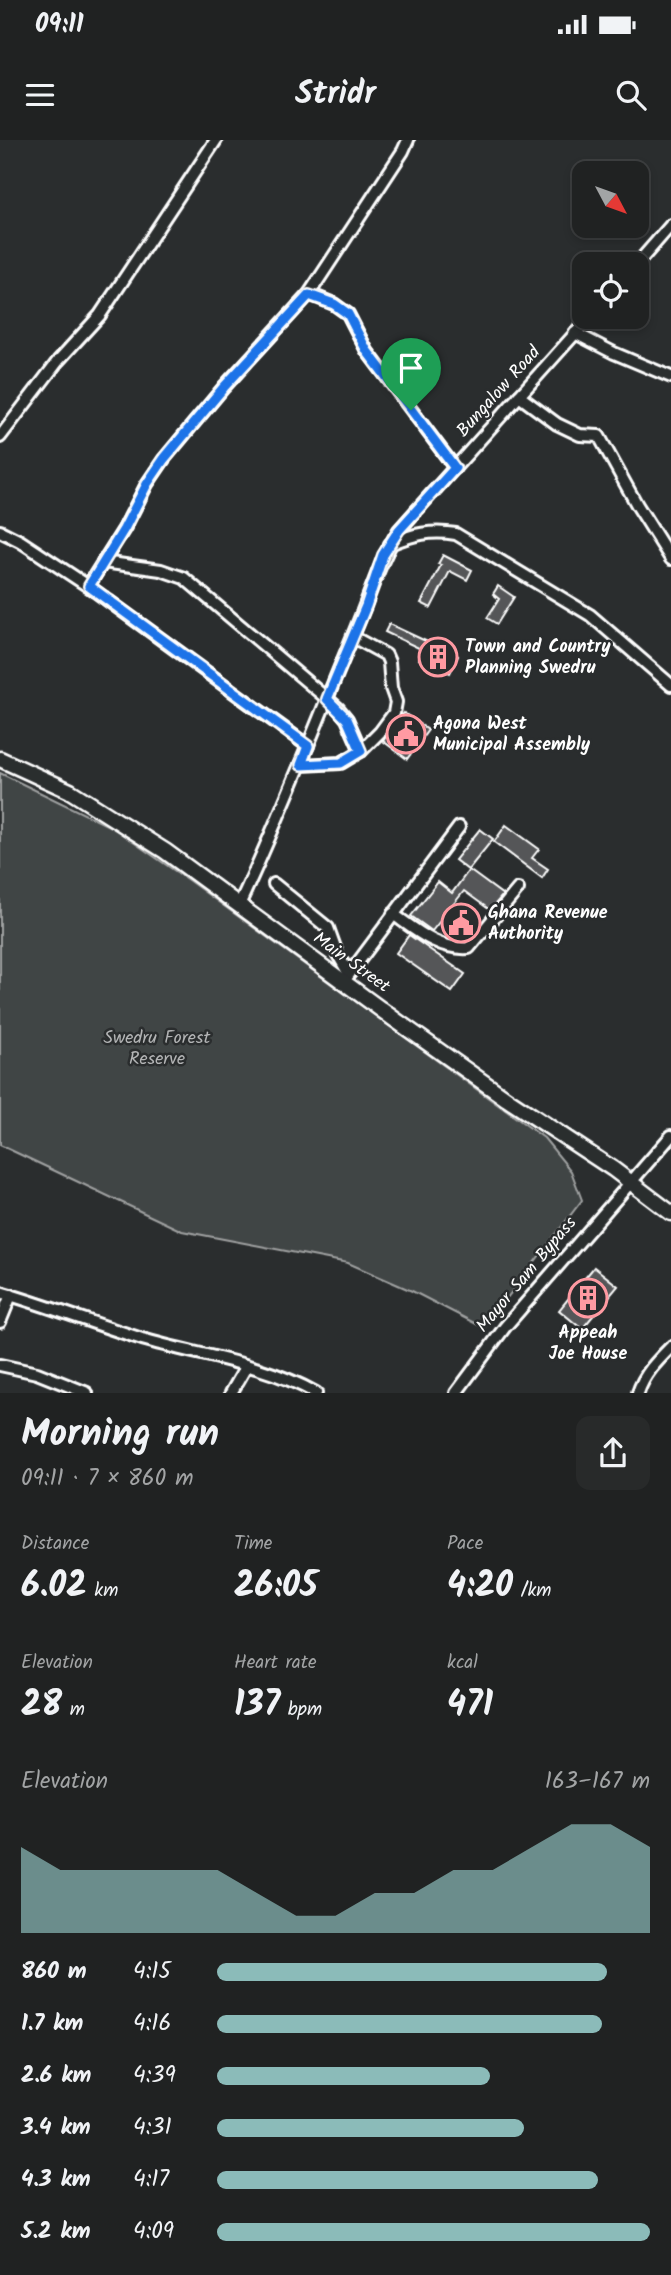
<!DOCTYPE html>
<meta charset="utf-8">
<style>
body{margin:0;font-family:Kalam,sans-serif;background:#282a2a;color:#f1f3f6;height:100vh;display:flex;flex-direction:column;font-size:26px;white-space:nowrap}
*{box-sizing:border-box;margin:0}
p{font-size:23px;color:#a2a4a5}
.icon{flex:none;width:38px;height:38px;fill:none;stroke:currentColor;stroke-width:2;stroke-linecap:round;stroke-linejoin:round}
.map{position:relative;height:1253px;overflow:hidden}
.side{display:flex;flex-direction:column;background:#202222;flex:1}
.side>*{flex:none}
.needle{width:46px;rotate:131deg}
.tools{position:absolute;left:572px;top:21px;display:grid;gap:14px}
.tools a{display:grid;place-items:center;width:77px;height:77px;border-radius:14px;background:#202222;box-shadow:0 4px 10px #0003,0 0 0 2px #3d3f40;font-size:35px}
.pin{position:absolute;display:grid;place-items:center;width:60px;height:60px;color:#fff;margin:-72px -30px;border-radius:50% 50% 50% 0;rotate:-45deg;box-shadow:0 0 7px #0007}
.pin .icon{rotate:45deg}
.round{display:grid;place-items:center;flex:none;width:74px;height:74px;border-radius:14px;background:#282a2a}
.overview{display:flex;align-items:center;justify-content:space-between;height:119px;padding:0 21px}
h1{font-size:38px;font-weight:700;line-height:52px}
.stats{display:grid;grid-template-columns:repeat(3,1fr);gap:10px;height:119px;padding:7px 21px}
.stats div{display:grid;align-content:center}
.stats b{font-size:35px;font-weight:700}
.stats small{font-size:19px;font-weight:400}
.stats p{font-size:19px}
.chart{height:196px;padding:14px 21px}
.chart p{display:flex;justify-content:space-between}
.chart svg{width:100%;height:126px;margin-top:7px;fill:#8bbbb9;opacity:.7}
ul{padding:0 21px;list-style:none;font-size:23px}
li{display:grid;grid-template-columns:112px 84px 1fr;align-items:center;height:52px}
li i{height:18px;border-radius:9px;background:#8bbbb9}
.status{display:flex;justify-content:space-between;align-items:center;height:49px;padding:0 35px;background:#202222;direction:ltr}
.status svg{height:19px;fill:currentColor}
header{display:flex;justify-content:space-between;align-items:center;height:91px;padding:0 21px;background:#202222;font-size:32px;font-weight:700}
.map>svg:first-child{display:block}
.green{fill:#414445;stroke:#a0a2a2;stroke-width:2}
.building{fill:#555758;stroke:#fff;stroke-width:2}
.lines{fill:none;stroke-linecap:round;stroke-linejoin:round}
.minor-casing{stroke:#fff;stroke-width:16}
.major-casing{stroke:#fff;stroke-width:19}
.minor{stroke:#2a2d2e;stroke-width:10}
.major{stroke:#2a2d2e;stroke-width:14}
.route-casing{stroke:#fff;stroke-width:14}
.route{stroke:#1a73e8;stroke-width:9}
.labels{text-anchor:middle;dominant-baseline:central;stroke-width:5;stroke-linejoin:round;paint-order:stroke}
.street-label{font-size:18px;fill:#fff;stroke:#2a2d2e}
.poi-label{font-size:18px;font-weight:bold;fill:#fff;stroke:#2a2d2e;text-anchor:start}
.park-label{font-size:18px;fill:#b3b4b5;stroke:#2a2d2e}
</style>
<div class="status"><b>09:11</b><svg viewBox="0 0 49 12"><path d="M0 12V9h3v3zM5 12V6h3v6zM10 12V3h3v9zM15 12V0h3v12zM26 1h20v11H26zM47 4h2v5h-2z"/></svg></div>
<header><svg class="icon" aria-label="menu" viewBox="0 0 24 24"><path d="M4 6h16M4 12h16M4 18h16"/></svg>Stridr<svg class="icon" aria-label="search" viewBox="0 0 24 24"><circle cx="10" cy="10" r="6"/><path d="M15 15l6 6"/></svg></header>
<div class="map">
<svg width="671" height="1253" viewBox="0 0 671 1253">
<rect width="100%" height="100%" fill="#2a2d2e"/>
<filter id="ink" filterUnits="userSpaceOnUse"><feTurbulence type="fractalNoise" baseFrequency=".0143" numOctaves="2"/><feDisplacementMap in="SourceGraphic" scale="14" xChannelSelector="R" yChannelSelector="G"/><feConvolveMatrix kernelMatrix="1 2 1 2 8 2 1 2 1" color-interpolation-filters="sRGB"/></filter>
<g filter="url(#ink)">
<path class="green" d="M0,633l113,55 75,52 356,258 27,33 11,29 -98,128 -72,-37 -64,-28 -166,-32 -182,-86z"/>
<g class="building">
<path d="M443,415l29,15 -5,10 -17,-9 -19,37 -10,-5 20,-38 -3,-1z"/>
<path d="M498,446l16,11 -17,27 -10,-6 12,-19 -6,-5z"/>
<path d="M389,484l69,32 -8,17 -13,-6 -1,3 -8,-3 1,-3 -10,-5 4,-9 -38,-18z"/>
<path d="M404,573l24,17 -21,29 -24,-18z"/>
<path d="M506,685l33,24 -7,9 16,11 -6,9 -48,-36z"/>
<path d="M480,689l13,10 -25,31 -13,-10z"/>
<path d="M469,730l34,25 -13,15 -26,-19 -32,40 -21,-15 27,-34 14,11z"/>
<path d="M409,795l56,39 -13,18 -56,-39z"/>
<path d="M594,1127l24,19 -36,43 -23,-19z"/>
</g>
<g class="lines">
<defs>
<g id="minor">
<path d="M637,124l34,-39"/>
<path d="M309,154l25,10 14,10 19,37 88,117"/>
<path d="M575,193l39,20 57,24"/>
<path d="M519,256l38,28 23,11 19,1 38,69 34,54"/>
<path d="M0,297l58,-76 42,-46 116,-175"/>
<path d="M0,391l20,10 68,45 220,160"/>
<path d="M390,404c23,-10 41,-14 66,-10l134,81 81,70"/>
<path d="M103,422l58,8 23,8 154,130 9,11 14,32"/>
<path d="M88,446l36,-57 23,-45 17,-25 60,-72 85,-93 94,-143 5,-11"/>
<path d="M301,625l40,-2 20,-12 19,-19 14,-19 2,-11 -5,-14 -2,-26 -3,-7 -33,-18"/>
<path d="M274,744l54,44 9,25 12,21"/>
<path d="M239,765c42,-89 77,-181 115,-272 15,-35 25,-71 45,-103l191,-213"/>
<path d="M393,774c24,17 45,36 76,34l49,-59"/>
<path d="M344,841l115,-154"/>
<path d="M0,1152c48,14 95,32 142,47 58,17 121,24 174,54"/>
<path d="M0,1182l11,-27"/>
<path d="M0,1225l37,8 50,20"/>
<path d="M231,1253l15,-26"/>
<path d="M456,1253l49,-66 166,-191"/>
<path d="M638,1253c6,-19 19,-32 33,-46"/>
</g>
<path id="major" d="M0,619l70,32 95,60 229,168 113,80 106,70 58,44"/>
</defs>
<use href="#minor" class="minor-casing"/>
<use href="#major" class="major-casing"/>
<use href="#minor" class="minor"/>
<use href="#major" class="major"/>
</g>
</g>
<g class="lines" filter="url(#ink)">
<defs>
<path id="route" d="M309,155l25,9 14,10 19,37 88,117 -56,62 -16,25 -17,51 -39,93 20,20 14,32 -20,12 -40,2 7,-19 -219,-160 35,-57 23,-45 17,-25 60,-72z"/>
</defs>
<use href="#route" class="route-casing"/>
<use href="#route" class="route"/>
</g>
<defs>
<symbol id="building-ring" viewBox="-11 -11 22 22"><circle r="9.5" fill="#2a2d2e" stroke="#ff9aa2" stroke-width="1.5"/><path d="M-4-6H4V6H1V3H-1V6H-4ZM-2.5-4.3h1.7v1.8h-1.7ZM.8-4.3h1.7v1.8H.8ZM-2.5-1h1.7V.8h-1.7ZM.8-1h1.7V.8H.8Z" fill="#ff9aa2"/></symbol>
<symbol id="civic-ring" viewBox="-11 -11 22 22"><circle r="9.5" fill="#2a2d2e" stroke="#ff9aa2" stroke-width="1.5"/><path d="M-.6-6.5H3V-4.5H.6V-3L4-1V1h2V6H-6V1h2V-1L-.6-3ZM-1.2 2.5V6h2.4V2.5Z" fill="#ff9aa2"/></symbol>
</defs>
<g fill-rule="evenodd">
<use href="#building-ring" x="416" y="495" width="44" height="44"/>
<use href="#civic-ring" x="384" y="572" width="44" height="44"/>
<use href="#civic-ring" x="439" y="761" width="44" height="44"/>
<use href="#building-ring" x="566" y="1136" width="44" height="44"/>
</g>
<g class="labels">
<g class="street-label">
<text transform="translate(499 252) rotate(-48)">Bungalow Road</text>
<text transform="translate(351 823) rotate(36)">Main Street</text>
<text transform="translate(527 1135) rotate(-50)">Mayor Sam Bypass</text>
</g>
<g class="poi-label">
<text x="465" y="507">Town and Country<tspan x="465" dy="21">Planning Swedru</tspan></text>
<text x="433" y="584">Agona West<tspan x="433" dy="21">Municipal Assembly</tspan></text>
<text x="488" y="773">Ghana Revenue<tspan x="488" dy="21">Authority</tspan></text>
<text x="588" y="1193" text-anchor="middle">Appeah<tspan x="588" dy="21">Joe House</tspan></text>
</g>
<g class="park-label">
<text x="157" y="898">Swedru Forest<tspan x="157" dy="21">Reserve</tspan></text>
</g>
</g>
</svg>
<div class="tools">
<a><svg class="needle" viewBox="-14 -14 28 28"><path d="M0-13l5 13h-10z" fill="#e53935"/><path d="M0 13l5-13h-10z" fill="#a2a4a5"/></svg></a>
<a><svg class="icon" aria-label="locate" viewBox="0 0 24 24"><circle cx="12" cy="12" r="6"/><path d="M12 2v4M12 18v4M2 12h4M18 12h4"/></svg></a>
</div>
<div class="pin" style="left:411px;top:270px;background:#1e9e55"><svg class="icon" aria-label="arrive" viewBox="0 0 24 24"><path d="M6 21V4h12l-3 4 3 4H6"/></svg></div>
</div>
<section class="side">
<div class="overview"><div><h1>Morning run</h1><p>09:11 · 7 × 860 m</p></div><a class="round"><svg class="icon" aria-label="share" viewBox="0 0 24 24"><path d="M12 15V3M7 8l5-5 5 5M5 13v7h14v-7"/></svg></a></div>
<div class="stats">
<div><p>Distance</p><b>6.02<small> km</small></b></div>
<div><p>Time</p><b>26:05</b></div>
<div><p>Pace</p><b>4:20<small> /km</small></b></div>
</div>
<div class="stats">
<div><p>Elevation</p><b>28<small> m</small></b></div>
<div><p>Heart rate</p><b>137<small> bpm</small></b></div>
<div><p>kcal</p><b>471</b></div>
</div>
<div class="chart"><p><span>Elevation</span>163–167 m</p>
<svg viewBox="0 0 160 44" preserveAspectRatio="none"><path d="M0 44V14L10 22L20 22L30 22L40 22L50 22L60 30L70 38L80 38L90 30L100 30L110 22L120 22L130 14L140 6L150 6L160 14V44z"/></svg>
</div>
<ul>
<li><b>860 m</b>4:15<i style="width:90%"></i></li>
<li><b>1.7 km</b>4:16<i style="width:89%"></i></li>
<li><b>2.6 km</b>4:39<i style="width:63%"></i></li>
<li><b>3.4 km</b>4:31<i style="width:71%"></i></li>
<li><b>4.3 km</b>4:17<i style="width:88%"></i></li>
<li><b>5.2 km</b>4:09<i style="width:100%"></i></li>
</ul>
</section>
